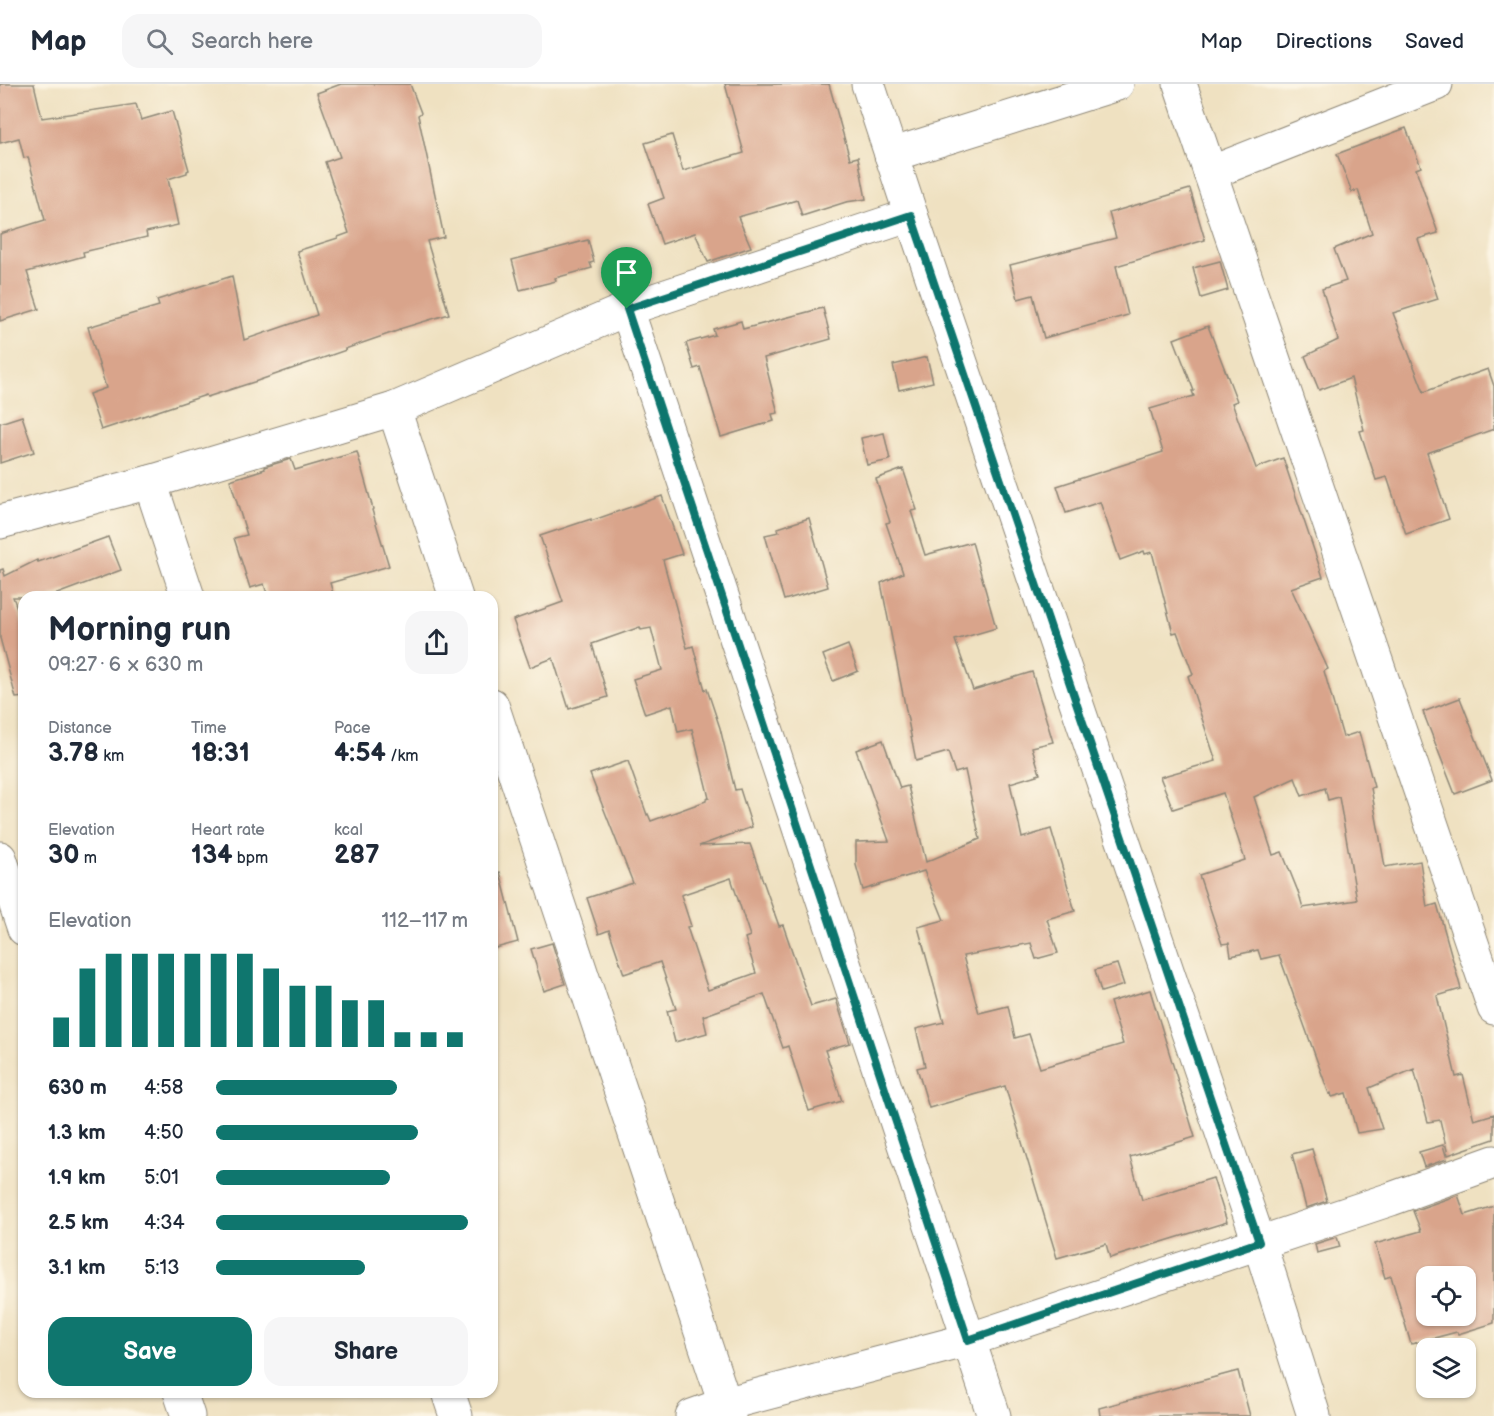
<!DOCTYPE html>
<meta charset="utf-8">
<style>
body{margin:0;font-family:"Balsamiq Sans",sans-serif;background:#f6f6f7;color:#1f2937;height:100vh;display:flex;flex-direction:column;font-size:22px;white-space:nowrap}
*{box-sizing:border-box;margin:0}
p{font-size:20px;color:#747a83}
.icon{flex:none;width:33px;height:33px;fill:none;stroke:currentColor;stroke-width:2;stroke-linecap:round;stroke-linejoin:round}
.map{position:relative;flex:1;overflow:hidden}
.sheet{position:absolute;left:18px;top:507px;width:480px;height:807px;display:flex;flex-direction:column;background:#fff;border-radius:18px;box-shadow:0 2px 4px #0004}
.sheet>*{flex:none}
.fabs{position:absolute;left:1416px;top:1182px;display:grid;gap:12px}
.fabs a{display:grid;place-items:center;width:60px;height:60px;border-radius:12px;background:#fff;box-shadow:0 2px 4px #0004;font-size:30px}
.pin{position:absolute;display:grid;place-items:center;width:51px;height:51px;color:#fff;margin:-62px -26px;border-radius:50% 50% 50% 0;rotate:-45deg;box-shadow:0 0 6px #0007}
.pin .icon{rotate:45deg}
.round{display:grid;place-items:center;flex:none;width:63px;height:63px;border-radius:18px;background:#f6f6f7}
.headline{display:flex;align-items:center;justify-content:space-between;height:102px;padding:0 30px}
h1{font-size:33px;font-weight:700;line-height:45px}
.figures{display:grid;grid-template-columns:repeat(3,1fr);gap:9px;height:102px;padding:6px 30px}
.figures div{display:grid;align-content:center}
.figures b{font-size:26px;font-weight:700}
.figures small{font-size:16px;font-weight:400}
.figures p{font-size:16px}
.chart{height:168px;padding:12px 30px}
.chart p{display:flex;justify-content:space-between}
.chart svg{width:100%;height:108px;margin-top:6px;stroke:#0f766e;stroke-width:6}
.button{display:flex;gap:12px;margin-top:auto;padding:12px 30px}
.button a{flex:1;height:69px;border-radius:18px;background:#0f766e;color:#fff;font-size:24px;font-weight:700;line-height:69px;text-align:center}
.button a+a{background:#f6f6f7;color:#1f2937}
ul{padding:0 30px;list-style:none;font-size:20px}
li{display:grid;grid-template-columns:96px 72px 1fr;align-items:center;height:45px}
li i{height:15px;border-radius:8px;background:#0f766e}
header{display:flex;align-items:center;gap:36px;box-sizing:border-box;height:84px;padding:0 30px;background:#fff;border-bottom:2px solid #e0e1e3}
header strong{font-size:28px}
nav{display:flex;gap:33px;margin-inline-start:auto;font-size:21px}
.search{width:420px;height:54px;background:#f6f6f7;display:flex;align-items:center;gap:15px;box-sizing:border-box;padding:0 21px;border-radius:18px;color:#747a83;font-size:22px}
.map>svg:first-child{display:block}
.building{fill:#d9a48b;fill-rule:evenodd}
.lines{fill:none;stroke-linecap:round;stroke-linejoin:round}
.minor-casing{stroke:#8d8676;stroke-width:35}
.minor{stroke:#fff;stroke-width:33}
.route-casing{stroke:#fff;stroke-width:12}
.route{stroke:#0f766e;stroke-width:8}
</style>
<header>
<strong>Map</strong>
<div class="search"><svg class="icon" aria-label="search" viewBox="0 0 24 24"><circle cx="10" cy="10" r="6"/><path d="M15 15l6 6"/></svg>Search here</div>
<nav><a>Map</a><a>Directions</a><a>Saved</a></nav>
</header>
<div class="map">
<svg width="1494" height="1332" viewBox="0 0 1494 1332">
<rect width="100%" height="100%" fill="#fcf5e5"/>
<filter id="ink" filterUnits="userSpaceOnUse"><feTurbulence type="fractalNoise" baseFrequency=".0167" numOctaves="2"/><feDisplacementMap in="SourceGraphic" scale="12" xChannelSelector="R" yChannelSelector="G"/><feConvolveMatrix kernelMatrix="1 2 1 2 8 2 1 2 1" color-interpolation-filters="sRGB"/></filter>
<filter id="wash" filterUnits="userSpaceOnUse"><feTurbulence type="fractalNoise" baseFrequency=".008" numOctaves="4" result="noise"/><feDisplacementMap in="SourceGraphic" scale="24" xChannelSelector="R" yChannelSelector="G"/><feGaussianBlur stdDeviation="1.35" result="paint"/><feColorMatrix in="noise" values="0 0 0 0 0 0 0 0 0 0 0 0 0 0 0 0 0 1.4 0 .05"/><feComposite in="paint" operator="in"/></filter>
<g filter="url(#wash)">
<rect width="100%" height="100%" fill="#efe1c1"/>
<g id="blocks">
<g class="building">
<path d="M0,0h34l8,34 94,-14 5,16 31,-9 17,59 -2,1v2l-19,6 10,46 -32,7 1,5 -64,15 1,4 -57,16 12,37 -39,12v-87l45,-14 -17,-63 -4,1 -5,-20 -19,5z"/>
<path d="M341,0h69l11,29 -3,2 26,122 -17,4 22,73 -50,15 1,1 -55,19 1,1 -89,31 -50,16 -1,-2 -105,35 -12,-36 17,-6 -18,-61 71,-21 -2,-6 75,-24 12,64 73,-25 -20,-64 41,-13v-1l11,-4 -24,-71 15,-5 -23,-64z"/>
<path d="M725,0h104l21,75 8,-2 8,42 -20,3 -44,14 -5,-16 -59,17 13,30 -43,15 -13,-29 -33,11 -14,-40 16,-6 -19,-55 27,-8 11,36 61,-18z"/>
<path d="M1406,44l15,39 -5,2 22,64 -20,6 20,60 -45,14 31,79 64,-23 6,17v43l-67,24 22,66 -43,15 -19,-57 -11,3 -16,-49 4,-1 -13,-52 -32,12 -14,-34 33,-16 -16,-51 24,-8 -12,-32 38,-16 -14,-43 -6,2 -15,-38z"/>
<path d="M1190,105l15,51 -89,26 12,49 -84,23 -11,-43 -15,4 -8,-34 106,-27 -7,-25z"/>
<path d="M588,156l6,22 -4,1 2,5 -37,10 1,3 -36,9 -8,-30z"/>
<path d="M1220,177l8,29 -27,8 -8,-30z"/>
<path d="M823,224l8,31 -67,19 14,55 -6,1 2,7 -53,16 -21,-70 -6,2 -8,-26 29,-8 -2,-6 28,-8 2,8z"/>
<path d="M1208,242l29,75 -5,2 24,65 27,-10 40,119 -32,11 37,81 -4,2 19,66 16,-5 15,55 -3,1 14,79 35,-6 7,46 10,-3 24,85 -24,7 19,81 7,-2 11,45 20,-6v25l-46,16 -8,-35 -12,2 -14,-53 -45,19 13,41 -25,4 -11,-40 -14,4 -1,-4 -2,1 -50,-139 -18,4 -3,-9 -27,6 -2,-13 -7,1 -23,-69 46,-15 -22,-67 -50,16 -13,-32 56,-16 -28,-85 5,-2 -16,-42 -4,1 -21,-81 -7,2 -1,-3 -24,9 -20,-58 -34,11 -9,-27 106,-34 -13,-43 44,-13 -2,-5h2l-20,-52zM1295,694l7,18 23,-8 3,12 11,-3 18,103 -54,8 -4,-14 -17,-42 -9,3 -19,-58z"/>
<path d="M927,273l6,25 -34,8 -6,-25z"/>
<path d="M22,332l12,36 -34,11v-40z"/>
<path d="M884,349l6,27 -23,5 -6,-27z"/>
<path d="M357,368l16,57 -1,1 17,56 -59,17 4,14h-66l-4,-13 -14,4 -16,-50 13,-3 -17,-55 35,-11 -1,-2 27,-8 4,11z"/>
<path d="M903,385l14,41 -6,1 14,44 47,-13 24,86 -41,12 18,50 59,-18 21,70 -21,5 8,27 -30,9 12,55 29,-9 24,82 -28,8 11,34 -22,6 -5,-16 -68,13 16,57 29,-7 7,32 14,-4 11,34 83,-24 -13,-42 40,-12 45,147 -65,20 12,43 71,-22 14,44 -117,36 -4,-14 -49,14 -52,-172 -76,22 -12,-40 8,-2 -9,-37 28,-7 -26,-95 26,-7 -20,-49 -61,19 -7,-25v-23l33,-1 -33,-91 27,-10 17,48 8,-2 18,76 54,-23 -15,-69 -10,3 -7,-21 -32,9 -35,-178 22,-10 -17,-50 4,-1 -14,-43z"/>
<path d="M662,412l20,58 -19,6 24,88 6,-2 12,44 2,-1 13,39 15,62 5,-1 12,38 -53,19 51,-2 29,82 4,-1 28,81 25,-7 14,44 -25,7 17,51 -33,10 -21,-65 -5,2 -19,-54 -61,22 4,17 -32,9 -8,-31 9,-2 -16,-47 -36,12 -15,-44 -10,4 -12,-36 46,-15 -43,-109 38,-13 19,54 1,-1 3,7 55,-20v-2l3,-1 -17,-69 -14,3 -6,-27 -27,9 -12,-35 29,-9 -11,-42 -10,2 -1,-3 -48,17 16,53 -39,12 -16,-51 -23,9 -17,-47 50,-18 -23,-66 51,-17v2zM731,794l19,58 -5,2 11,35 -48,17 -21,-63 4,-1 -10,-31z"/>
<path d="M809,434l19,69 -44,13 -19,-65 14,-3 -1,-4z"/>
<path d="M108,453l13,33 -72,27h-36l11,30v70l-8,1 -16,-60v-68l3,-1 2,7 32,-16 1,2z"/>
<path d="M848,561l10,26 -25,10 -10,-26z"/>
<path d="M1460,614l32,82 -37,14 -32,-82z"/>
<path d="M500,788l18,70 -26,7v-76z"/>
<path d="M552,859l13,41 -21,7 -13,-42z"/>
<path d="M1117,880l7,21 -23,7 -6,-22z"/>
<path d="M1443,1061l4,14 -23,8 -5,-15z"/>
<path d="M1312,1065l15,52 -21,7 -14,-54z"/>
<path d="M1458,1111l7,20 29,-9v117l-36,11 -1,-2 -46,12 -20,-68 -6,2 -10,-34 46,-13 -8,-20zM1426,1192h40v40h-40z"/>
<path d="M1337,1153l3,10 -23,6 -2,-9z"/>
<path d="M1238,1287l12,45h-150l-1,-8z"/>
</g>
</g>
</g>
<g filter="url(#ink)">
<use href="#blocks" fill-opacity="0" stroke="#8d8676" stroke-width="1.5"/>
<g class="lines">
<defs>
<g id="minor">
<path d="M868,0l43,131 348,1027 55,174"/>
<path d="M1180,0l314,924"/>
<path d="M891,71l226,-71"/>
<path d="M1210,89l226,-89"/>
<path d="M627,225l367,1107"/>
<path d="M394,325l62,188"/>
<path d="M150,398l38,115"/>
<path d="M0,438l150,-40 244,-73 233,-100 284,-94"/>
<path d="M492,621l237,711"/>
<path d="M0,774l24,71"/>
<path d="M180,1308l8,24"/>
<path d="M448,1308l8,24"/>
<path d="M692,1332l33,-12 243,-64 423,-141 103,-37"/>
</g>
</defs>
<use href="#minor" class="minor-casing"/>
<use href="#minor" class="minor"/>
</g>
</g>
<g class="lines" filter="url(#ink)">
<defs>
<path id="route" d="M911,131l348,1027 -291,98 -341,-1031z"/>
</defs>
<use href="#route" class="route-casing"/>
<use href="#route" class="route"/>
</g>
</svg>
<div class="fabs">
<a><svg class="icon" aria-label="locate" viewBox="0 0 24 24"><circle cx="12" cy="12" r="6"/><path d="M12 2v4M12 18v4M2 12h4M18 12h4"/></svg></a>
<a><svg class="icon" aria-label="layers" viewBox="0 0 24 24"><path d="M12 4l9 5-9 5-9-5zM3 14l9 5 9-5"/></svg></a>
</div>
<div class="pin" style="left:627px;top:225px;background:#1e9e55"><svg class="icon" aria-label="arrive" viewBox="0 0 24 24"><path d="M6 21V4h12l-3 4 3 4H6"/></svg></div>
<section class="sheet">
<div class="headline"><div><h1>Morning run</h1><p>09:27 · 6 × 630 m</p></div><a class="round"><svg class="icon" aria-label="share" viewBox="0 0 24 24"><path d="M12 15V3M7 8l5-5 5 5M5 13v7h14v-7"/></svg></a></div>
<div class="figures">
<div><p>Distance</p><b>3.78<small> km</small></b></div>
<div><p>Time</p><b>18:31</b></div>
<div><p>Pace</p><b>4:54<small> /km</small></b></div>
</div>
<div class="figures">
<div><p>Elevation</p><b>30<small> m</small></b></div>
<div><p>Heart rate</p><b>134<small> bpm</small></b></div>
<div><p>kcal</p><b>287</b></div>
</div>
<div class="chart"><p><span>Elevation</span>112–117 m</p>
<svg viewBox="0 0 160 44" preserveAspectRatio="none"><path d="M5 44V32M15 44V12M25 44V6M35 44V6M45 44V6M55 44V6M65 44V6M75 44V6M85 44V12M95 44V19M105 44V19M115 44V25M125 44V25M135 44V38M145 44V38M155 44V38"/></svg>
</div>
<ul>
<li><b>630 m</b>4:58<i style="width:72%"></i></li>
<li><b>1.3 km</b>4:50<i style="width:80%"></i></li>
<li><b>1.9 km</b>5:01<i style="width:69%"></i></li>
<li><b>2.5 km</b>4:34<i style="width:100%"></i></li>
<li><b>3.1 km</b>5:13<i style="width:59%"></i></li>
</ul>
<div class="button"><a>Save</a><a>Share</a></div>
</section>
</div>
